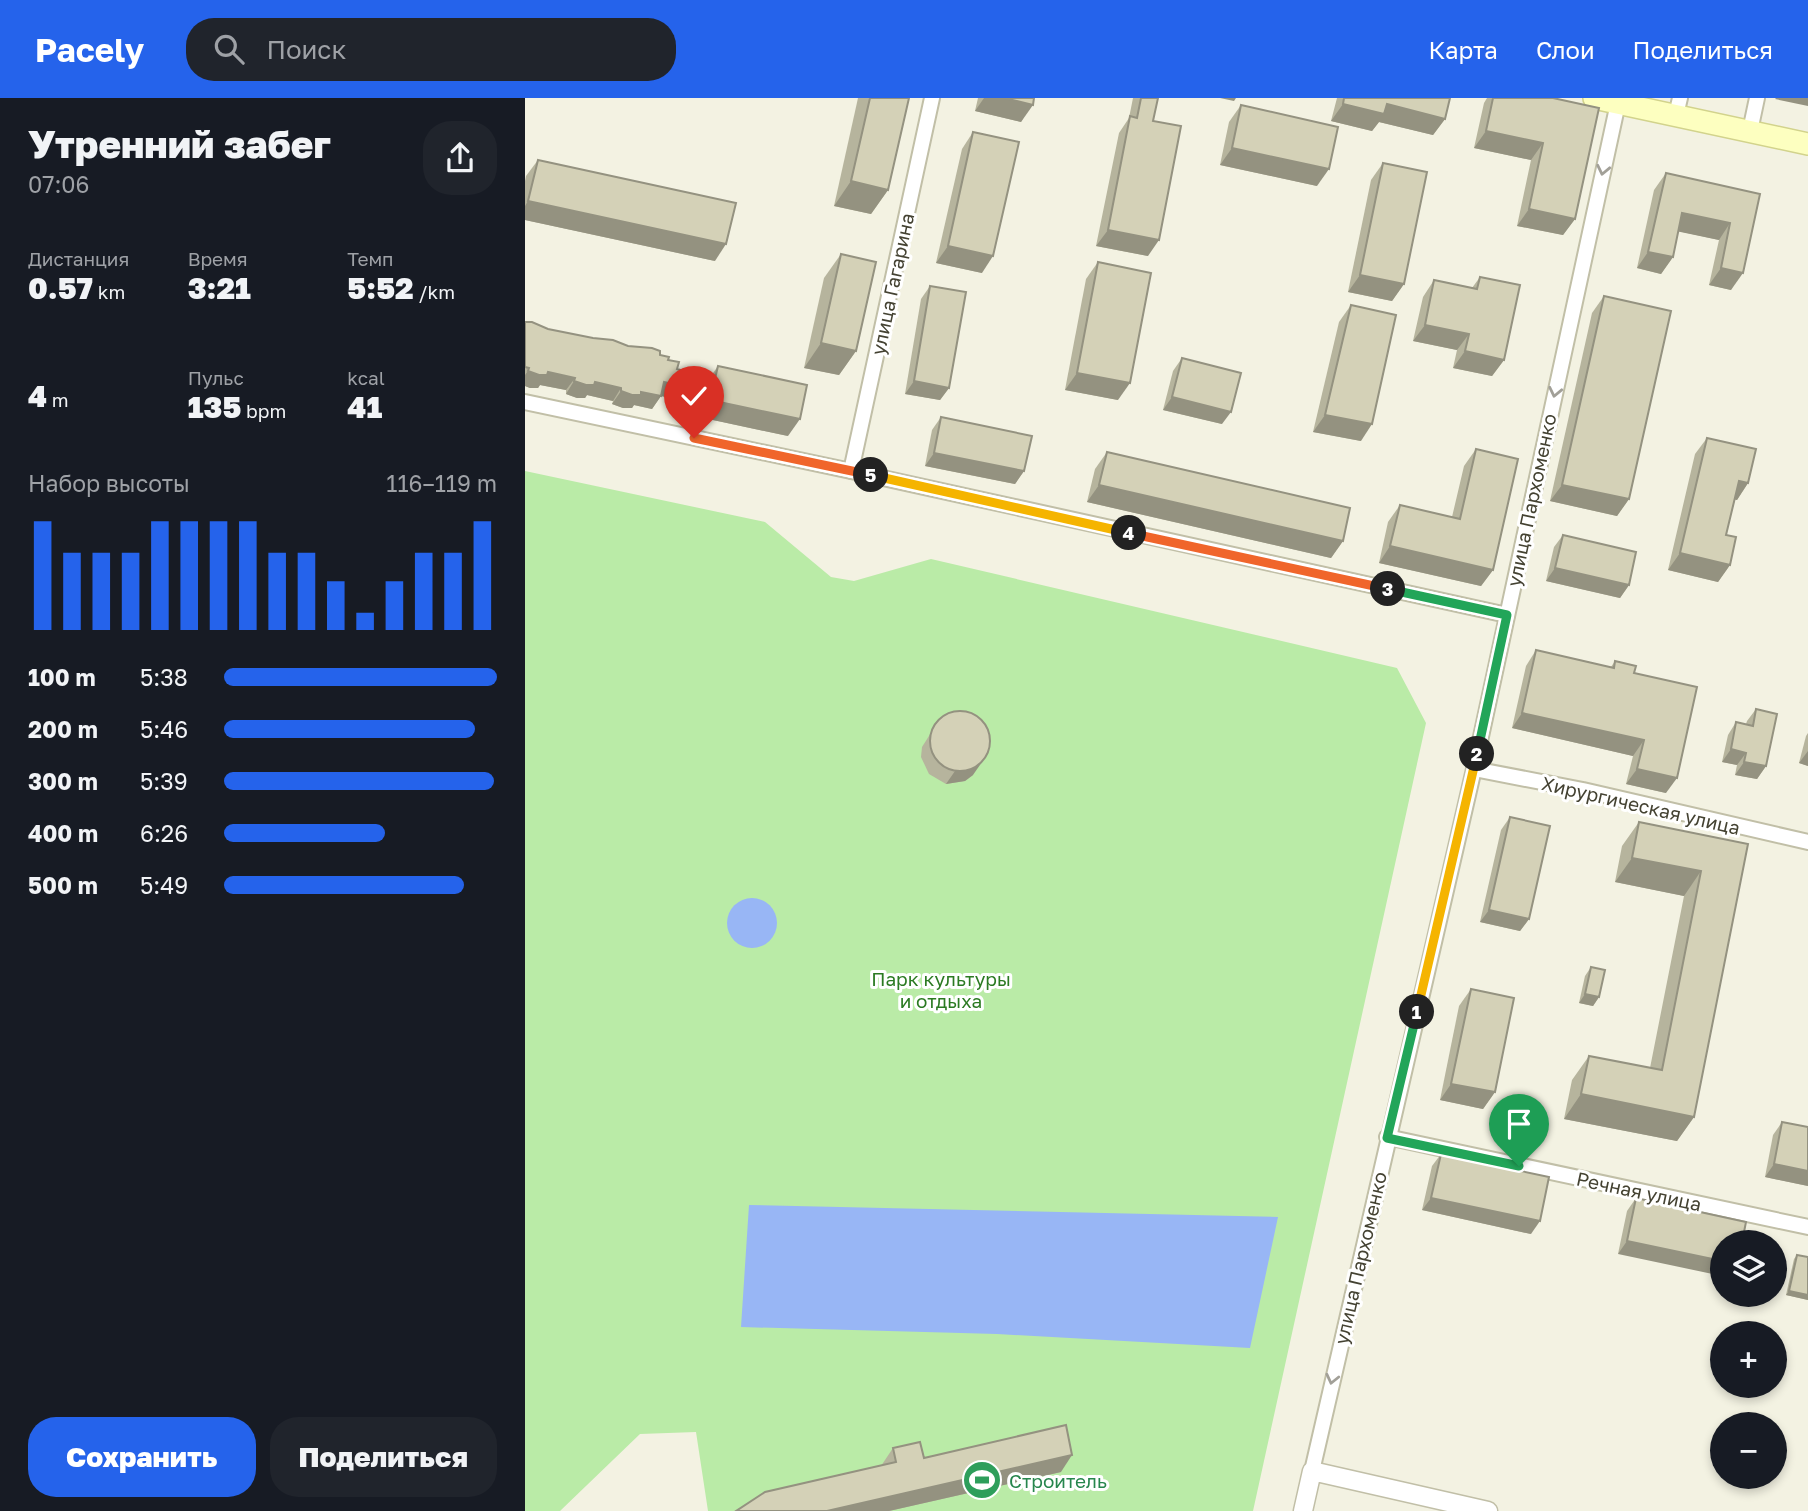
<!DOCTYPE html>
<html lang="ru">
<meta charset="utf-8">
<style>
body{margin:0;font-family:"Golos Text",sans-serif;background:#20242c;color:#f1f3f6;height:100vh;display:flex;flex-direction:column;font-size:26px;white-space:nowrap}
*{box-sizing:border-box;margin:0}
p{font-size:23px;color:#9ea1a6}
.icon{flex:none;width:38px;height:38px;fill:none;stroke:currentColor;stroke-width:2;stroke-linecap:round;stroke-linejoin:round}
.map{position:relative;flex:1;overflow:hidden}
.drawer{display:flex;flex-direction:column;background:#171b24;width:525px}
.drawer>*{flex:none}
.controls{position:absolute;left:1185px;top:1132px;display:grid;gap:14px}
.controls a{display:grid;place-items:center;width:77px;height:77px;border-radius:50%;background:#171b24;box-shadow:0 4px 10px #0003;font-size:35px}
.pin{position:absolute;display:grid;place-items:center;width:60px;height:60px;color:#fff;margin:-72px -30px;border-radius:50% 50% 50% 0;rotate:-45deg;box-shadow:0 0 7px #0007}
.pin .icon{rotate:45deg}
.km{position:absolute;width:35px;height:35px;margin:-18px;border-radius:50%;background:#222;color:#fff;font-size:19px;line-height:35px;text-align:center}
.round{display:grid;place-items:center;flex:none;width:74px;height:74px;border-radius:28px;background:#20242c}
.head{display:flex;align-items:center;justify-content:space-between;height:119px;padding:0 28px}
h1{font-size:38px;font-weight:800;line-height:52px}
.figures{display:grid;grid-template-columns:repeat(3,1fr);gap:10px;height:119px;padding:7px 28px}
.figures div{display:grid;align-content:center}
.figures b{font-size:30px;font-weight:800}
.figures small{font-size:19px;font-weight:400}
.figures p{font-size:19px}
.chart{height:196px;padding:14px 28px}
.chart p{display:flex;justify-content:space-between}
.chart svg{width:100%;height:126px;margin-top:7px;stroke:#2563eb;stroke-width:6}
.cta{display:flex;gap:14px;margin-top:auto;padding:14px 28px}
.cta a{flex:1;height:80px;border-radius:28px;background:#2563eb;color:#fff;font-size:28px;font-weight:800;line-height:80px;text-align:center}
.cta a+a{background:#20242c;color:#f1f3f6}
ul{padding:0 28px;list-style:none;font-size:23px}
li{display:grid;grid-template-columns:112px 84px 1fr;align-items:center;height:52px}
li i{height:18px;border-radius:9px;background:#2563eb}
header{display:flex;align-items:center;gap:42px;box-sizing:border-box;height:98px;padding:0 35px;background:#2563eb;color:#fff}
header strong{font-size:33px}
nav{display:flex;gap:38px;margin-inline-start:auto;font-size:24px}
.search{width:490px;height:63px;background:#20242c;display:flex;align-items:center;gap:18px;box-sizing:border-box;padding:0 24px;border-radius:28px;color:#9ea1a6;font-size:26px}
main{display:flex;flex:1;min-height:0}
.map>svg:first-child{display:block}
.green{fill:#baeba7}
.water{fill:#98b6f5}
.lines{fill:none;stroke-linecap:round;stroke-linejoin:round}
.minor-casing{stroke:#c1bfa7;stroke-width:18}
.tertiary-casing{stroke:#c1bfa7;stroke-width:21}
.secondary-casing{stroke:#d2d38c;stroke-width:24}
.minor{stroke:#fff;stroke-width:14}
.tertiary{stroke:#fff;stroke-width:18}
.secondary{stroke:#fdffc0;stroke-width:21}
.wall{fill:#b6b49d}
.shaded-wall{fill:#949280}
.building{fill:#d4d1b7;stroke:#949280;stroke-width:2}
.oneway{stroke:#a2a098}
.split-1-casing{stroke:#fff;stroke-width:14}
.split-2-casing{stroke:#fff;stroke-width:14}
.split-3-casing{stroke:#fff;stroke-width:14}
.split-4-casing{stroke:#fff;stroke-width:14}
.split-5-casing{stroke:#fff;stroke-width:14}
.split-6-casing{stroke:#fff;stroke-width:14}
.split-1{stroke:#22a559;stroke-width:9}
.split-2{stroke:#f5b400;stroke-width:9}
.split-3{stroke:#22a559;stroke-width:9}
.split-4{stroke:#f0652b;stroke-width:9}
.split-5{stroke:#f5b400;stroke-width:9}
.split-6{stroke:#f0652b;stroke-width:9}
.labels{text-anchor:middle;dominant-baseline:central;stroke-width:6;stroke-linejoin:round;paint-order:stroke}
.street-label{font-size:19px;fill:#444232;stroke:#fff}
.park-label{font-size:19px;fill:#2b7a22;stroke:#fff}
.leisure-label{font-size:19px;fill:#27864d;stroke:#fff;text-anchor:start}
</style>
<header>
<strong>Pacely</strong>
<div class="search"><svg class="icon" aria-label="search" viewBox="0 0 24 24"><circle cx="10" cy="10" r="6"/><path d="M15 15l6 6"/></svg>Поиск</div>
<nav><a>Карта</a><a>Слои</a><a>Поделиться</a></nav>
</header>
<main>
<section class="drawer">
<div class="head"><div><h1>Утренний забег</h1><p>07:06</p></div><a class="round"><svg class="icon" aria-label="share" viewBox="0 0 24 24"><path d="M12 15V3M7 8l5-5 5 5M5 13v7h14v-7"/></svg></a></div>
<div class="figures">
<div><p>Дистанция</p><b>0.57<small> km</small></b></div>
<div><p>Время</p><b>3:21</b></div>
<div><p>Темп</p><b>5:52<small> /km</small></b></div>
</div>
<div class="figures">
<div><b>4<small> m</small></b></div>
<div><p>Пульс</p><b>135<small> bpm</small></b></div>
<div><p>kcal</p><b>41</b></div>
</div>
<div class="chart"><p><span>Набор высоты</span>116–119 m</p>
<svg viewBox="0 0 160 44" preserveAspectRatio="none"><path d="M5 44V6M15 44V17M25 44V17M35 44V17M45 44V6M55 44V6M65 44V6M75 44V6M85 44V17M95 44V17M105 44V27M115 44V38M125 44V27M135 44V17M145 44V17M155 44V6"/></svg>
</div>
<ul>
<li><b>100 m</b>5:38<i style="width:100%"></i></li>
<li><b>200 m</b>5:46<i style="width:92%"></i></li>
<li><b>300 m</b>5:39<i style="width:99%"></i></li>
<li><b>400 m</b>6:26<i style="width:59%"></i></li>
<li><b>500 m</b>5:49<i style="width:88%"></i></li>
</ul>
<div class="cta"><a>Сохранить</a><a>Поделиться</a></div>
</section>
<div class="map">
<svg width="1283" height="1413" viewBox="0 0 1283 1413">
<rect width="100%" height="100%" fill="#f3f2e2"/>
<path class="green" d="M0,373l240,51 66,55 23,4 77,-22 466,109 29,55 -173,788h-545l-12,-79 -56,2 -80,77h-35z"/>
<g class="water">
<circle cx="227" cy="825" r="25"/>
<path d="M224,1107l529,12 -28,131 -253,-14 -256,-7z"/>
</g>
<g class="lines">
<defs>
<g id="minor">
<path d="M1151,17l4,-17"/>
<path d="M1225,33l7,-33"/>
<path d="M0,304l326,69 656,144"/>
<path d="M326,373l81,-373"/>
<path d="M949,671l109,21 225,52"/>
<path d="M862,1039l421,90"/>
<path d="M787,1373l162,-702 144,-666"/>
</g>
<path id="tertiary" d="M778,1413l9,-40 176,40"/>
<path id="secondary" d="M1069,0l214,46"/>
</defs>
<use href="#minor" class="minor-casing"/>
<use href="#tertiary" class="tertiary-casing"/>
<use href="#secondary" class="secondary-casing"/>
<use href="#minor" class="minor"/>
<use href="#tertiary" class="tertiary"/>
<use href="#secondary" class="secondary"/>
</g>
<g class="wall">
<path d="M333,0h51l-21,92 -17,24 -37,-8z"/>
<path d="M453,0h56l-13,24 -46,-11z"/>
<path d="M608,0h25l-5,23 -5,135 -52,-10 23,-113 10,-15z"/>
<path d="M812,0h113l-5,21 -12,16 -54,-13 -7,9 -41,-10z"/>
<path d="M962,0h66l22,121 -12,16 -46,-9 14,-66 -57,-12 10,-45z"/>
<path d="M716,7l76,81 -97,-21 9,-43z"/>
<path d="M448,34l9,141 -46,-10 26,-114z"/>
<path d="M13,62l177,101 -190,-41v-39l1,-5z"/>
<path d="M858,65l21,121 -12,17 -44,-9 23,-112z"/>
<path d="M1141,75l94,21 -29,96 -22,-5 10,-45 -41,-9 -5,26 -12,17 -24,-6 17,-78z"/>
<path d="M316,156l15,97 -17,24 -35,-7 20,-90z"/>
<path d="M573,164l20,138 -53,-10 21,-111z"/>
<path d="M955,179l24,83 -12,16 -39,-8 4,-18 -44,-9 10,-44 11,-17 38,8z"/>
<path d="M405,188l19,102 -9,12 -35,-6 16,-95z"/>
<path d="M1079,198l25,203 -12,17 -67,-15 42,-188z"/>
<path d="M826,207l10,136 -48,-9 26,-110z"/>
<path d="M0,224l23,7 80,17 32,9 8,5 9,9 4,17 -9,12 -11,-2 -9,13 -18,-4 -2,3h-9l-11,-4 1,-3 -26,-6 -2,3h-8l-11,-4v-4l-26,-5 -2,3h-8l-5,-2z"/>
<path d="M657,260l40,66 -59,-14 10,-39z"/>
<path d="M193,268l70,70 -89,-19 7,-34z"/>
<path d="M416,319l83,54 -9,13 -90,-18 7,-36z"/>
<path d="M1182,340l41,45 -11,17 -2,-1 -9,36 4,30 -12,17 -50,-12 27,-116z"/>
<path d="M951,351l17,121 -12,16 -102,-23 9,-41 12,-17 52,12 12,-51z"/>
<path d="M582,354l236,89 -12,17 -244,-56 8,-33z"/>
<path d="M1038,437l66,50 -9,13 -74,-17 8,-34z"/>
<path d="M1011,552l75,17 4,-6 19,12 32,120 -40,-9 7,-28 -121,-28 14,-62z"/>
<path d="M1231,611l10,57 -9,13 -22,-4 2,-10 -15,-3 6,-27 8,-13 10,2 1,-3z"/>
<path d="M416,619l32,58 -8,6 -19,3 -17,-10 -8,-17 1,-10z"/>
<path d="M1283,635v33l-9,-3 7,-27z"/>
<path d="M985,719l19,102 -9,12 -40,-9 21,-92z"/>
<path d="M1114,724l109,22 -54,273 -17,24 -113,-22 8,-39 17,-24 61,12 34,-172 -69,-14 7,-36z"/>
<path d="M1066,869l8,30 -6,9 -14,-3 6,-27z"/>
<path d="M946,891l24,103 -12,17 -43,-9 19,-94z"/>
<path d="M1257,1024l26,5v59l-43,-9 8,-42z"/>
<path d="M916,1056l90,80 -109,-24 10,-44z"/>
<path d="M1111,1100l110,24 -128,32 9,-43z"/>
<path d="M1272,1157l11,2v43l-22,-5 8,-36z"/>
<path d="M368,1350l31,10 137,14 -172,39h-153l145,-45z"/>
</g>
<g class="shaded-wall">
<path d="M459,0h20l29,7 -12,17 -46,-11z"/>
<path d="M695,0h16l-2,3z"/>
<path d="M1251,0h32v8l-33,-7z"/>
<path d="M818,6h44l58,15 -12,16 -54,-13 -7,9 -41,-10z"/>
<path d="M961,33l57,12 -12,17 -57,-12z"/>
<path d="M707,50l97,21 -12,17 -97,-21z"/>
<path d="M326,83l37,9 -17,24 -37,-8z"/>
<path d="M3,103l198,43 -11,17 -190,-41v-14z"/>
<path d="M1004,111l46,10 -12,16 -46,-9z"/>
<path d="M1157,115l48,10 -11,17 -48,-10z"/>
<path d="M583,132l51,10 -11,16 -52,-10z"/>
<path d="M423,148l45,10 -11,17 -46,-10z"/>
<path d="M1123,154l25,5 -12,17 -24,-6z"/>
<path d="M1196,170l22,5 -12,17 -22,-5z"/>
<path d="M835,177l44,9 -12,17 -44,-9z"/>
<path d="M900,227l44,9 -12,16 -44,-9z"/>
<path d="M296,245l35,8 -17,24 -35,-7z"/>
<path d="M940,253l39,9 -12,16 -39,-8z"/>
<path d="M3,273l20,1 27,6 -9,12 -26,-5 -2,3h-8l-5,-2v-11z"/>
<path d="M552,275l53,10 -12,17 -53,-10z"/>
<path d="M49,283l21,1 26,6 -8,13 -26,-6 -2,3h-8l-11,-4z"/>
<path d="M389,283l35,7 -9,12 -35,-6z"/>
<path d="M139,284l17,4 -9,12 -17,-3z"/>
<path d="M96,293l20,1 20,4 -9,13 -18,-4 -2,3h-9l-11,-4z"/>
<path d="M647,299l59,15 -9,12 -59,-14z"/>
<path d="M185,302l90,19 -12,17 -89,-19z"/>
<path d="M800,317l47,9 -11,17 -48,-9z"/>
<path d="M409,355l90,18 -9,13 -90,-18z"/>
<path d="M1214,383l9,2 -11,17 -10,-2z"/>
<path d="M574,387l244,56 -12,17 -244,-56z"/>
<path d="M1037,387l67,14 -12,17 -67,-15z"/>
<path d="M865,448l103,24 -12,16 -102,-23z"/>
<path d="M1155,455l50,12 -12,17 -50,-12z"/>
<path d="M1030,470l74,17 -9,13 -74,-17z"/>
<path d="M997,615l122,27 -11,16 -121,-28z"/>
<path d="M1206,651l15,4 -9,12 -15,-3z"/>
<path d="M1283,653v15l-9,-3z"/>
<path d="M457,664l-9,13 -8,6 -19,3 9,-13z"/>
<path d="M1219,664l22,4 -9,13 -22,-4z"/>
<path d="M1112,671l40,9 -11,15 -40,-9z"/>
<path d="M1107,760l69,13 -17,25 -69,-14z"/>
<path d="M964,812l40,9 -9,12 -40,-9z"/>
<path d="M1060,896l14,3 -6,9 -14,-3z"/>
<path d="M926,986l44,8 -12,17 -43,-9z"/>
<path d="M1056,996l113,23 -17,24 -113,-22z"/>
<path d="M1249,1066l34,7v15l-43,-9z"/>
<path d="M906,1100l109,23 -9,13 -109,-24z"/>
<path d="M1102,1143l95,20v15l-104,-22z"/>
<path d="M1264,1193l19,4v5l-22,-5z"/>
<path d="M547,1357l-11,17 -172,39h-62z"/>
</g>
<g class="building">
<path d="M345,0h39l-21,92 -37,-9z"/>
<path d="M479,0h30l-1,7z"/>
<path d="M616,0h17l-5,23 28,5 -22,114 -51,-10 22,-114 7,2z"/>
<path d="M819,0h106l-5,21 -58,-15 -3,10 -41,-10z"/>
<path d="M968,0h60l46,10 -24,111 -46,-10 14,-66 -57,-12z"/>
<path d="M716,7l97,22 -9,42 -97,-21z"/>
<path d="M448,34l46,10 -26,114 -45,-10z"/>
<path d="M13,62l198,43 -10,41 -198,-43z"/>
<path d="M858,65l44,9 -23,112 -44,-9z"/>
<path d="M1141,75l94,21 -17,79 -22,-5 9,-45 -48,-10 -9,44 -25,-5z"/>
<path d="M316,156l35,8 -20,89 -35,-8z"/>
<path d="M573,164l53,11 -21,110 -53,-10z"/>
<path d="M955,179l40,8 -16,75 -39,-9 4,-17 -44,-9 9,-45 43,9z"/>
<path d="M405,188l36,6 -17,96 -35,-7z"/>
<path d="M1079,198l67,15 -42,188 -67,-14z"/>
<path d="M826,207l45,10 -24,109 -47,-9z"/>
<path d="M0,224h7l16,7 45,9 20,2 15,6 24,2 8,3v4l9,2 -1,3 11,2 -2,7 7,2 -3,15 -17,-4 -3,14 -20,-4v3h-9l-11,-4v-3l-26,-6 -1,3h-8l-12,-4 1,-3 -27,-6 -1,3h-8l-11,-4 1,-3 -4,-1z"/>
<path d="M657,260l59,15 -10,39 -59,-15z"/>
<path d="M193,268l89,19 -7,34 -90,-19z"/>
<path d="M416,319l91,19 -8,35 -90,-18z"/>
<path d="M1182,340l49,11 -8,34 -9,-2 -13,54 10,2 -6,28 -50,-12z"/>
<path d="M951,351l42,10 -25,111 -103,-24 10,-41 60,14z"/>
<path d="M582,354l243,56 -7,33 -244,-56z"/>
<path d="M1038,437l73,17 -7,33 -74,-17z"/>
<path d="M1011,552l78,18 1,-7 21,5 -2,7 63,14 -20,91 -40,-9 7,-29 -122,-27z"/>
<path d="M1231,611l21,5 -11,52 -22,-4 2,-9 -15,-4 5,-27 17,4z"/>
<circle cx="435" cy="643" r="30"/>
<path d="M985,719l40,9 -21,93 -40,-9z"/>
<path d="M1114,724l109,22 -54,273 -113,-23 8,-38 73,14 39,-199 -69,-13z"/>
<path d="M1066,869l14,3 -6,27 -14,-3z"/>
<path d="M946,891l43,9 -19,94 -44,-8z"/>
<path d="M1257,1024l26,5v44l-34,-7z"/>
<path d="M916,1056l108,23 -9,44 -109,-23z"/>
<path d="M1111,1100l110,24 -4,20h-20v19l-95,-20z"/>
<path d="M1272,1157l11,2v38l-19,-4z"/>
<path d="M541,1327l6,30 -245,56h-91l29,-19 131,-30 -3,-14 27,-6 4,16z"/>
</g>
<defs><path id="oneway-chevron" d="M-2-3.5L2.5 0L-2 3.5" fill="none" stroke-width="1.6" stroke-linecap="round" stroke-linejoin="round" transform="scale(1.75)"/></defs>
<g class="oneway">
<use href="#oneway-chevron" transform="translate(1078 72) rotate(102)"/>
<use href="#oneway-chevron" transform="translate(1030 294) rotate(102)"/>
<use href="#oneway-chevron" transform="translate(807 1281) rotate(103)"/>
</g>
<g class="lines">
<defs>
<path id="split-1" d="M892,914l-30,126 132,28"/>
<path id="split-2" d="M892,914l60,-258"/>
<path id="split-3" d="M863,491l119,26 -30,139"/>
<path id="split-4" d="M604,435l259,56"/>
<path id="split-5" d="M346,377l258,58"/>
<path id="split-6" d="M169,340l177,37"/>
</defs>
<use href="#split-1" class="split-1-casing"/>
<use href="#split-2" class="split-2-casing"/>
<use href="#split-3" class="split-3-casing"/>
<use href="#split-4" class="split-4-casing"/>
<use href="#split-5" class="split-5-casing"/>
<use href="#split-6" class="split-6-casing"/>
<use href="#split-1" class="split-1"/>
<use href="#split-2" class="split-2"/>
<use href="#split-3" class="split-3"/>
<use href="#split-4" class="split-4"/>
<use href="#split-5" class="split-5"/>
<use href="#split-6" class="split-6"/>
</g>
<defs>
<symbol id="stadium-disc" viewBox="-11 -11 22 22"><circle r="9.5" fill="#2e9e5b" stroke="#fff"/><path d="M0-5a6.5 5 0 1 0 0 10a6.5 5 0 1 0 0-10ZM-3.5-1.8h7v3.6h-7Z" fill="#fff"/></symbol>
</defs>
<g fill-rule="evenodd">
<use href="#stadium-disc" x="435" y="1360" width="44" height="44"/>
</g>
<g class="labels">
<g class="street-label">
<text transform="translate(367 186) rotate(-78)">улица Гагарина</text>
<text transform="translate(1006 402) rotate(-78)">улица Пархоменко</text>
<text transform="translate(1116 707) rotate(13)">Хирургическая улица</text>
<text transform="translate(1114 1093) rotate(12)">Речная улица</text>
<text transform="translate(835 1160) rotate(-77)">улица Пархоменко</text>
</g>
<g class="park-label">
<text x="416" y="880">Парк культуры<tspan x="416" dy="22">и отдыха</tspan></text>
</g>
<g class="leisure-label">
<text x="484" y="1382">Строитель</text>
</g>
</g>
</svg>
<div class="controls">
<a><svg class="icon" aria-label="layers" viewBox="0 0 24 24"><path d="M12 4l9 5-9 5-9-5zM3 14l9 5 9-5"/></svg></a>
<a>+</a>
<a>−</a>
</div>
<div class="pin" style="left:994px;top:1068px;background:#1e9e55"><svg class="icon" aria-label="arrive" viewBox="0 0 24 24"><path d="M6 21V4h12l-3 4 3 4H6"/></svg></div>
<div class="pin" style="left:169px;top:340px;background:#d93025"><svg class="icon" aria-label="check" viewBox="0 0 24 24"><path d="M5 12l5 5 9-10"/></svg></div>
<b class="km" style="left:892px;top:914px">1</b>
<b class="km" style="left:952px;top:656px">2</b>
<b class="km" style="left:863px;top:491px">3</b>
<b class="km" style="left:604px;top:435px">4</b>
<b class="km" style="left:346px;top:377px">5</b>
</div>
</main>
